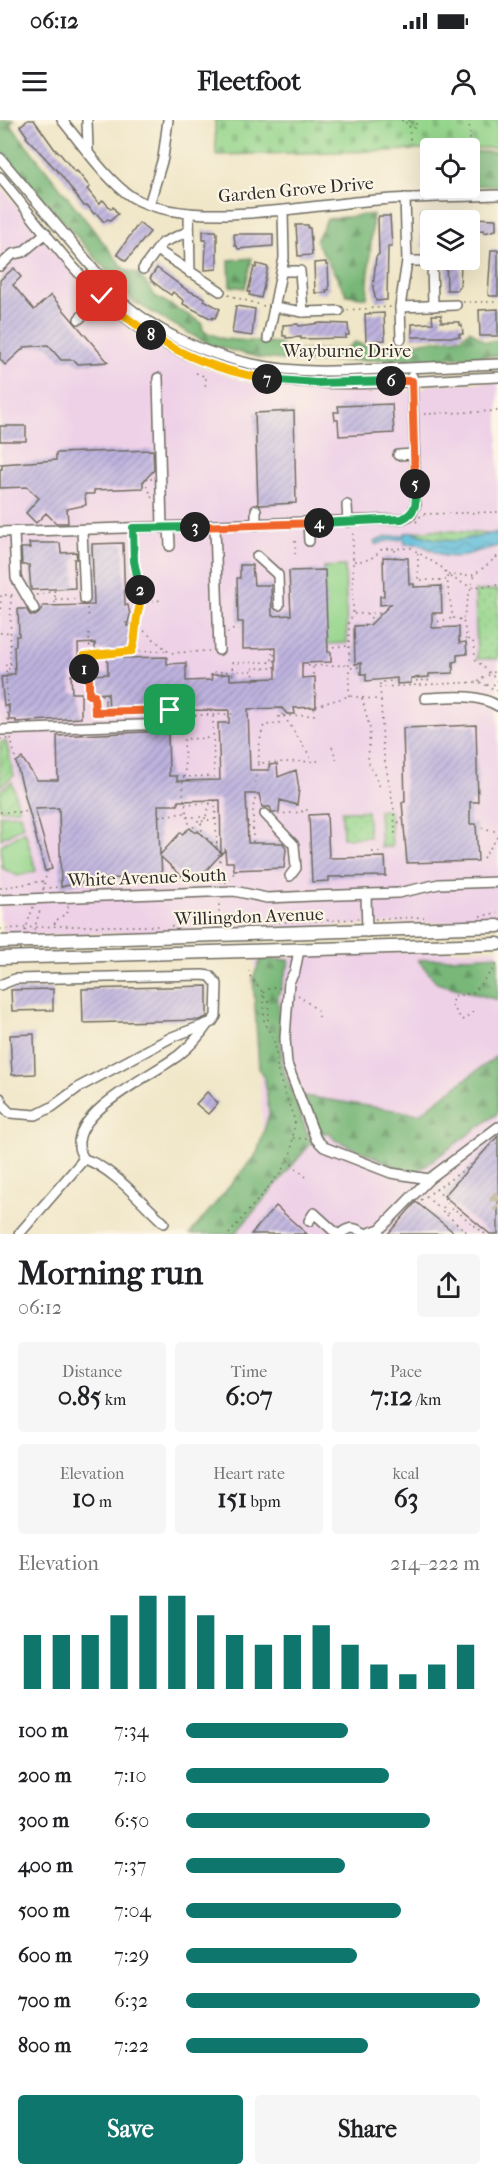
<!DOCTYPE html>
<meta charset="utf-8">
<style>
body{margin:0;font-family:"IM FELL French Canon",serif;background:#f6f6f6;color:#202124;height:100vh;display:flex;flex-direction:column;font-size:22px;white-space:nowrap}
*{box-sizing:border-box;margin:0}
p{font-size:20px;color:#757577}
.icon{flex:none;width:33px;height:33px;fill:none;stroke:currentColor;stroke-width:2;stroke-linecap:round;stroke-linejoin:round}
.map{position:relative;height:1114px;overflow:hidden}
.side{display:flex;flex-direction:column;background:#fff;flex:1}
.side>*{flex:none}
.fabs{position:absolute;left:420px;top:18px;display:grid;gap:12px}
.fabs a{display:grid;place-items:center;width:60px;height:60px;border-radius:6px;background:#fff;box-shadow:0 6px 24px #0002;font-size:30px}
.pin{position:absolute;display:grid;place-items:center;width:51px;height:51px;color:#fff;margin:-26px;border-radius:12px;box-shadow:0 3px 9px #0006}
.km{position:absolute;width:30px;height:30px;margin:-15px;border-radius:50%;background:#222;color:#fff;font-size:16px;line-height:30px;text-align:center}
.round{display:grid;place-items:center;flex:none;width:63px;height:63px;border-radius:6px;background:#f6f6f6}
.headline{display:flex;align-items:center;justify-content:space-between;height:102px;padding:0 18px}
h1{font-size:33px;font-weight:700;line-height:45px}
.metrics{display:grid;grid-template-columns:repeat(3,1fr);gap:9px;height:102px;padding:6px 18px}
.metrics div{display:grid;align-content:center;border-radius:6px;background:#f6f6f6;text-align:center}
.metrics b{font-size:26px;font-weight:700}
.metrics small{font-size:16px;font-weight:400}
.metrics p{font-size:16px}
.chart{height:168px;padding:12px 18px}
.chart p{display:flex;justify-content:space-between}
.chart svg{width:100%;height:108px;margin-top:6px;stroke:#0f766e;stroke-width:6}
.cta{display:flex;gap:12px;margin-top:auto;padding:12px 18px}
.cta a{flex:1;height:69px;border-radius:6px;background:#0f766e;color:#fff;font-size:24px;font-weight:700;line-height:69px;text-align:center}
.cta a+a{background:#f6f6f6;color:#202124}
ul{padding:0 18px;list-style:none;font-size:20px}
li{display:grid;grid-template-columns:96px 72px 1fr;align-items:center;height:45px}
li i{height:15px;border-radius:8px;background:#0f766e}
.status{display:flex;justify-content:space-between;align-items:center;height:42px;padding:0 30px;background:#fff;direction:ltr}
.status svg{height:16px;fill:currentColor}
header{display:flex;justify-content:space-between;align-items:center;height:78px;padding:0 18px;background:#fff;font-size:27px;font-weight:700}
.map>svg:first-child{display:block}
.built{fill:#eed0e7}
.grass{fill:#96d68d;stroke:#60805c;stroke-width:1.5}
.forest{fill:url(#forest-firs);stroke:#527152;stroke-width:1.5}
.wetland{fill:url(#wetland-marsh);stroke:#60805c;stroke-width:1.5}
.cemetery{fill:url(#cemetery-stones);stroke:#60805c;stroke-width:1.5}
.park{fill:url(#park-dots);stroke:#60805c;stroke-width:1.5}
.garden{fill:url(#garden-furrows);stroke:#60805c;stroke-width:1.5}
.water{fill:url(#water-waves);stroke:#447382;stroke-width:1.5}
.building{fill:url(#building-hatch);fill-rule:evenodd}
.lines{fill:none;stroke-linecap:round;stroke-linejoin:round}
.minor-tunnel{stroke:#c9c1a9;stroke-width:9;stroke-dasharray:9 4.5;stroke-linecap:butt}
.minor-casing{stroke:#706c62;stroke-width:12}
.major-casing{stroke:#706c62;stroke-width:15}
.path{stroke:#706c62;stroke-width:1.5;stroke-dasharray:1.5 4.5;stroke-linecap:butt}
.minor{stroke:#fff;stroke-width:9}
.major{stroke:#fff;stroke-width:12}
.split-1-casing{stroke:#fff;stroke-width:12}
.split-2-casing{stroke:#fff;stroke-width:12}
.split-3-casing{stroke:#fff;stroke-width:12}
.split-4-casing{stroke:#fff;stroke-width:12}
.split-5-casing{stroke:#fff;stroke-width:12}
.split-6-casing{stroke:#fff;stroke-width:12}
.split-7-casing{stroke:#fff;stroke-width:12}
.split-8-casing{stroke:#fff;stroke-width:12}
.split-9-casing{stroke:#fff;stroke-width:12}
.split-1{stroke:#f0652b;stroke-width:8}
.split-2{stroke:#f5b400;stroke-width:8}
.split-3{stroke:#22a559;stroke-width:8}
.split-4{stroke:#f0652b;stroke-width:8}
.split-5{stroke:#22a559;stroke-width:8}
.split-6{stroke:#f0652b;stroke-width:8}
.split-7{stroke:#22a559;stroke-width:8}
.split-8{stroke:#f5b400;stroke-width:8}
.split-9{stroke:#f5b400;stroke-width:8}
.labels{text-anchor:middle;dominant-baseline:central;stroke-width:4.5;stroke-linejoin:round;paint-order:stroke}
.street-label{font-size:18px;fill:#2b2b2b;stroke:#fcf5e5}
</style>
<div class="status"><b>06:12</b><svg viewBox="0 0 49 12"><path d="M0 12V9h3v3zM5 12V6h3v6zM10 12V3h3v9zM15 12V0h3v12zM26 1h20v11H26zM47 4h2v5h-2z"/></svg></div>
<header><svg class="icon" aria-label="menu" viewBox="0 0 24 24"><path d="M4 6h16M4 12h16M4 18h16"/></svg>Fleetfoot<svg class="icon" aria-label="person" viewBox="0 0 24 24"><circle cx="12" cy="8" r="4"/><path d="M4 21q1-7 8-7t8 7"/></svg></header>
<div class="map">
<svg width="498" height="1114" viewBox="0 0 498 1114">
<defs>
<pattern id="forest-firs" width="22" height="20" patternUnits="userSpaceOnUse" patternTransform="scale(1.5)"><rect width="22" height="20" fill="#78b778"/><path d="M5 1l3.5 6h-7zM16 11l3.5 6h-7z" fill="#639563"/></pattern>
<pattern id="wetland-marsh" width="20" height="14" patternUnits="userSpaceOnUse" patternTransform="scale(1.5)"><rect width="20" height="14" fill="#96d68d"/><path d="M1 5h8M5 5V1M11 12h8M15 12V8" fill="none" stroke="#81b87a"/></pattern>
<pattern id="cemetery-stones" width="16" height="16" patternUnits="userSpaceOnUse" patternTransform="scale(1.5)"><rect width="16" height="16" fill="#96d68d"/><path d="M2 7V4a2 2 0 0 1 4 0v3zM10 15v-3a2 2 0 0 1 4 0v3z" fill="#81b87a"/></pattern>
<pattern id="park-dots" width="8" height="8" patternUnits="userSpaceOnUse" patternTransform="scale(1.5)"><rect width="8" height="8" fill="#96d68d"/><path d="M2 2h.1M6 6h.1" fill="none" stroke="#81b87a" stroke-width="1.8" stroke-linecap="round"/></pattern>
<pattern id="garden-furrows" width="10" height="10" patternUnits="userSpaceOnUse" patternTransform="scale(1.5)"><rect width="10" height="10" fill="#96d68d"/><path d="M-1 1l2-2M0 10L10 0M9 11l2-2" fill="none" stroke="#81b87a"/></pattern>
<pattern id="water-waves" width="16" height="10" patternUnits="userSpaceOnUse" patternTransform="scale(1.5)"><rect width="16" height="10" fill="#5cbbda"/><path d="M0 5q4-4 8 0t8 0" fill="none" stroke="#4c98b1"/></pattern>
<pattern id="building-hatch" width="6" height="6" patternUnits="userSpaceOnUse" patternTransform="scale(1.5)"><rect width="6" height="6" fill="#beb3df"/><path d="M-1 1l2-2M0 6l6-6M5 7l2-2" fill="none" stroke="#9b92b5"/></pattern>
</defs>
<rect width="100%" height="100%" fill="#fcf5e5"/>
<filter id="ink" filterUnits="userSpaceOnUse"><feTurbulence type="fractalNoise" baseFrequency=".0167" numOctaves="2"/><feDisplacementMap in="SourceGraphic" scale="12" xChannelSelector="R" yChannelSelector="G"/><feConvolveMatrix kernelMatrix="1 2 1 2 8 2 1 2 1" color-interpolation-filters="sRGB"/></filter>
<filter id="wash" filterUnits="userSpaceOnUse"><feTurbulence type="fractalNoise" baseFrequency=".008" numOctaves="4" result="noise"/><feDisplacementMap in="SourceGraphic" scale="24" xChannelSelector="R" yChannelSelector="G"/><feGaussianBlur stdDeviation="1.35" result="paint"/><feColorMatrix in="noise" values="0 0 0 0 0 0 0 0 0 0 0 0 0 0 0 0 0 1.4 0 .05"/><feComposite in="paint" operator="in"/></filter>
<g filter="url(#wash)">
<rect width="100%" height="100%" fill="#f0e6c8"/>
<g class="built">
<path d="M0,66l82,98 26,26 28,21 59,34 53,18 47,5 102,-2 8,5 18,-1 4,-5 71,-3v539l-488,15 -6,-4 -1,-11h-3z"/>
<path d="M498,829v285h-275l41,-74 -9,-202z"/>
</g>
<g class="grass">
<path d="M345,446l2,77 -20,1 -3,-77z"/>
<path d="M379,690h8l3,3 2,34h-11z"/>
<path d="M20,694l3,12 -22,13 -1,-24z"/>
<path d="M25,711l11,40 -18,5 -16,-8 -1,-23z"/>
</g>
<g class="forest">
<path d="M2,0h12l-4,4 115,146 14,4 16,22 47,27 1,8 21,8 55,4 9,8 56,-1 11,-8 14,5 92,-9 9,-8 15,12 13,-2v16l-191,6 -47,-4 -52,-14 -74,-42 -134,-153v-27z"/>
<path d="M470,32h28v33l-28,1z"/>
<path d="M373,94l-6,84 -20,-3 -31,-54 11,-22z"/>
<path d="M252,138l-7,30 -15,-2 -1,-26z"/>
<path d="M498,835v45l-61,-17 -19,-23z"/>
<path d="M261,839l29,1 -12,37 4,68 29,78 -76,91h-45l67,-81 12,-39 -4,-34 -6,-11 -6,-91z"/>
<path d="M498,935v58l-80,58 -16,-2 -67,-29 -7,-8 -8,2 -16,-38 115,18z"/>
</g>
<path class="wetland" d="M435,410l55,4c-28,10 -49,9 -77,-2z"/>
<path class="cemetery" d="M215,0h283v28l-282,7z"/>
<g class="park">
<path d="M498,470v69h-21l-2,-68z"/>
<path d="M342,691h25l2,26 -26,1z"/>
</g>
<g class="garden">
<path d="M6,621l8,35 -14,10v-44z"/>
<path d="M12,662l7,27 -19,1v-20z"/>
</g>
<path class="water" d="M413,412c36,14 49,9 85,0v14l-40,11 -14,-1 -25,-12h-14l-1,-5 -18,2 -10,4 -2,-3 11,-5 19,-2 1,-2z"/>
<g id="blocks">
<g class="building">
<path d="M28,0h6l22,31 1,-1 18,22 2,-1 13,16 -3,2 12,15 4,-4 8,9 2,-2 5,7 -8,7 -2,-2 -4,3 -8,-9 -2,1 -6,-8h-4l-23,-31 -35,-38 1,-1 -7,-10z"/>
<path d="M430,94v31l-8,1 -2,-31z"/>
<path d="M379,96h11l2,31h-4l-1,53 -11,1 -3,-13 3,-31 3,-3 -1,-35z"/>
<path d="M470,98l26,1v11l-12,3v-3l-14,1z"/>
<path d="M139,103l11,9 -24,29 -9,-7z"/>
<path d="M296,105h12v3h2l2,27 -14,1z"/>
<path d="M203,111h13l1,2v36l-12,1 1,-30h-3z"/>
<path d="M234,114h39v12l-35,3 -1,-3h-2z"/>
<path d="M491,130h7v46h-8l-2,-2z"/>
<path d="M446,140h13l2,2 -1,25h-2v3h-11z"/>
<path d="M326,142v3h2l1,25h-3l1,3h-12l-1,-30z"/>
<path d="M257,144l11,3 -7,31 -12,-3 1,-3h-2l6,-25 2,1z"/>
<path d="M14,148l7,9 -8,8 21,25 17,-15 57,67 -30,2 -4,-4h-13l-13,-15 -23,2 -20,18 -5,-6v-79z"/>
<path d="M157,148l30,22 18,8 -1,2 16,9 -5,9 -2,-1 -1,2 -29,-15 1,-3 -11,-9 -2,3 -6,-4 -13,-10 -2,-3z"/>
<path d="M236,186l19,3 -3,27 -20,-3z"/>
<path d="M498,189v27h-18l-1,-26z"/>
<path d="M384,193l1,27 -19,1 -1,-27z"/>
<path d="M432,195h9v7h19v3h2l1,9h-4l1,3h-48v-13l21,-1z"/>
<path d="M321,203l27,1 1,11h-3v3l-45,1v-2l-15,1v-2h-3v-11l15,-1 1,2z"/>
<path d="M392,284l2,29 -55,3 -1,-16h-3l-1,-8h5l-1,-6z"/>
<path d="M294,291l2,92 -36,2 -2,-1 -3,-91z"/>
<rect x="0" y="306" width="26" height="15"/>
<path d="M153,330l1,20 -11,12v6l-49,2v4h-9l1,11 -19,4 1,14h-12l-10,-10 -10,10 -10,-10 13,-15 -12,-11 -27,1v-19h2v-5l54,-4v-7z"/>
<path d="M29,423h31l1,10 15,-1 1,7h-3l1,29 -44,2 -2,-25h-7l-1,-17h9z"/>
<path d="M123,423l2,62h3l2,10 -3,11 7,-1v13l-10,20 43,-1v7l19,-1v18l26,-1 -1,-5 19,-1v6l46,-2v-30l-33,1v-27h-5l-1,-44h3v-13h12l2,20h17l1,31 19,-1 -2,-44 36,-1 3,82h3v10l-29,1v15l13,-1 1,30 -22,1 1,6h-8l-5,-6 -34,1 2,61h19v-5l8,-1 1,13 18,-7 3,19 -2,16 -17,-5 -1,12h-7l-2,-5h-8l-3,-13h-13l2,49h35l3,6 -2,19 -50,2 -1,-8h-7l-1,-12 -27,29 -3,-3h-8l-2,3 -24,-22 1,20 -68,2 -33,8 -2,-79 -24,1 17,60 -7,2 -29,-109 6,-4 15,22h21l-1,-44 111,-5 1,45h8v5l43,-1 -2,-57h11v-13l-120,1 -1,-18 -16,1 -1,-19 17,-1 -1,-24h-12v-7l-17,1 1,30 -8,1 1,18h9v25l-65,4v-2h-7v-15l-5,1 -3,-29 9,-1v-2h5l-1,-28h2v-10h3l-1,-27h8l4,6 5,1 4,-3 4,-7 51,-1 -2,-61zM220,680l1,53 -22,-21h-5l-4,-4 -8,6 -1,-2 -21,23 -2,-50h20v-4z"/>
<path d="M383,437l25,1 1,26h5v3l27,-1 1,27h-10v15l27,-1v16l7,-1 1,12 -10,1v6l-4,1v11l-24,1v3l-18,1v5l-14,1v-6l-31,3v-7h-5v-11l-6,1 -1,-38 16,-1 21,-21 -11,1v-9h4z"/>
<path d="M476,605l2,77h-8v22h6l2,37 -71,2 -5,-61h3l-2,-74z"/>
<path d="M327,694l2,44 56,-1 1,19 -57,1v4l-17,1 -3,-67z"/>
<path d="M207,866v31l-8,3 -116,3 -1,-34z"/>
<path d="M53,869v21l-41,1 -1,-21z"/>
<path d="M34,914l1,40 -23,1 -2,-40z"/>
<path d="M207,972l11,11 -10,11 -12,-10z"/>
<path d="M498,1016v98h-8l-46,-38z"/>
<path d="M416,1082l40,32h-68z"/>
<path d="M276,1086l13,12 18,16h-56z"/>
</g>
</g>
</g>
<g filter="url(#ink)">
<use href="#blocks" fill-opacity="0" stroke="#706c62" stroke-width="1.5"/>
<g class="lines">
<path class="minor-tunnel" d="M498,1074l-4,5v5l4,4"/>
<defs>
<g id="minor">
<path d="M62,0c19,23 46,62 70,77 54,33 173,9 234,4 44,-4 88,-4 132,-6"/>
<path d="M87,0l1,30"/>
<path d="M0,38l120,142c48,42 113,66 176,70 29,3 58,0 87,-1 39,-2 77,-3 115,-5"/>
<path d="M0,57c38,46 74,98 120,136 113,93 243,69 378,64"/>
<path d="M149,85l14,-47 5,-38"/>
<path d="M189,93l1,60"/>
<path d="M157,130l63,41"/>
<path d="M407,141h25l1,45"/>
<path d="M0,146l13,-12 10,-2 23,-19"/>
<path d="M143,149l19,-26 27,-12"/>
<path d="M282,151h18l3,41"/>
<path d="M274,187l29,5 36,-1"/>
<path d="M400,187l56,-2"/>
<path d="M79,199l26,-26"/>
<path d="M268,218l16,-80 -1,-47"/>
<path d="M401,219l-1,-32 7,-46 -2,-63"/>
<path d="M158,258l4,150"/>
<path d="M398,335l16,-1"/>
<path d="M347,385l1,17"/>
<path d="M256,390v15"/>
<path d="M308,403l1,18"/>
<path d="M215,406l4,124"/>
<path d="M169,407l1,19"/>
<path d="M82,410l3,69"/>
<path d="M0,412l402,-13 9,-4 5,-11 -4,-128"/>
<path d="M14,412l2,46 18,31"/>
<path d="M257,436l21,19 1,30"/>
<path d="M425,578c25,-1 51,-5 73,8"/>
<path d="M0,610l168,-6"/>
<path d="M265,694l29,31 2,23 -6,8"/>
<path d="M366,774l1,38"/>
<path d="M0,780l234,-9 33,7 46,-2 85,-3 41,-9 59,-2"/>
<path d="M299,830l-4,21 -6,11 -4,56 2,26 29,75 8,8 67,26 38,6 69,-52"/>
<path d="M0,865l15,-6 187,-4 8,1 7,8 -1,32 -4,6 -40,15 -93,50 -27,20 -16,8 -26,-2 -7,-7 -3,-8"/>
<path d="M84,1039c-2,-4 -5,-8 -5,-13 -3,-37 74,-71 100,-91 11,-9 20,-18 28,-30"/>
<path d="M309,1101l5,-8 23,21"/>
<path d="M19,1114l65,-75c28,8 58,44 80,64"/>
<path d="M340,1114c10,-8 15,-7 26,0"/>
<path d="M366,1114l14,-5 49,-50"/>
</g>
<g id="major">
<path d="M0,822l498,-16"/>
<path d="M0,838l498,-14"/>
</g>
</defs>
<use href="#minor" class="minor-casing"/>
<use href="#major" class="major-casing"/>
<g class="path">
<path d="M402,0v3l14,-1v6h-7"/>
<path d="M409,0l1,22"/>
<path d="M469,0l1,20"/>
<path d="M228,175l36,11"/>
<path d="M463,182h35"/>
<path d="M347,190l44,-3"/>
<path d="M196,253l10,4 -1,13"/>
<path d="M424,294l74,-3"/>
<path d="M0,343v6"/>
<path d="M152,359h-10l9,15 1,7"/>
<path d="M416,402l6,-8 76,-2"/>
<path d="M133,416c1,23 6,44 8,67"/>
<path d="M295,421v13"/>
<path d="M395,430v8"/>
<path d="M418,433v27h28"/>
<path d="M354,441c13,0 19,-2 28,-12l29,-1 33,21 3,6 1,13 5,30 10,2 4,19 7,4 1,16 23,22"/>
<path d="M448,455h26l24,-19"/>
<path d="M450,457l21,10 27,-2"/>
<path d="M36,475l19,-4v15"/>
<path d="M55,479h20"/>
<path d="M87,488l2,9"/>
<path d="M366,493l8,8"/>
<path d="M354,494l29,-1"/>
<path d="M0,495l1,-20h14"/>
<path d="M463,499l11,-44"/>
<path d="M125,503h10l6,-20 20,-3"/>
<path d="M135,503l35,30 39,-2"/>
<path d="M432,503l21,-5"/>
<path d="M0,513l11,-1"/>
<path d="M89,513l1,20"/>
<path d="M227,513l7,-4 10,2"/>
<path d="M459,521l7,-2"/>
<path d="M327,527l21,-1"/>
<path d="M132,531l4,-13 -1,-14"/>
<path d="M302,546l47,-1"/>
<path d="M313,547v12"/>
<path d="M351,548l7,-1v-4"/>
<path d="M214,552l38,-1"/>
<path d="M84,555l5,5v15h5l1,17 75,-2"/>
<path d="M414,557v4l14,-1 1,5"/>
<path d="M71,559l12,-1 1,-22 31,-4 54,-1"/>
<path d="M6,561l4,-17 1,-69"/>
<path d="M233,561l-1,-18 40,-1v-10h2l1,16h-22l1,13"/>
<path d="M479,562v-2l19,-10"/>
<path d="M380,565v-3l13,-1v-3"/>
<path d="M487,565l11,-1"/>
<path d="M95,575h12v5h-10v2h10v2l-10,1 1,6"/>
<path d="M349,576v-73l4,-9v-85"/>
<path d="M362,578l8,31 -2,32 13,28"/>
<path d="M381,581l2,49 11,60 1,28"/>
<path d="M171,584l3,-1 1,13 58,-2"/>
<path d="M316,586l33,-10 32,4 -1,-13 99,-5 19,9"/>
<path d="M282,588v7"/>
<path d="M213,590l1,70"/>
<path d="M284,596l24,37 3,7"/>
<path d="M7,600l-1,-56h9"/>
<path d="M11,618l5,24"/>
<path d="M0,619h10"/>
<path d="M332,627l5,14"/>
<path d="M259,643c-1,-13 1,-25 5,-38l15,-1v-8l35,-1v-9"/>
<path d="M185,657l-1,-38 27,-1"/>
<path d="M255,663l4,-20 59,-2"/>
<path d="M183,669v-12l30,-1"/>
<path d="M183,673l5,29 29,25"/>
<path d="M215,680l2,47 3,14 -2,6 1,16"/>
<path d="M185,684l30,-1"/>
<path d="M0,692h29"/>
<path d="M278,694l24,-2v-2h7"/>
<path d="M159,696l26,-3"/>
<path d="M206,696l4,-12"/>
<path d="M187,697h10"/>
<path d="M205,699v-2h-7v5l17,-3"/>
<path d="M247,702h2l-1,16"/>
<path d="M201,703l1,10"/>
<path d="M476,706l22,6"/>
<path d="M395,708l8,-12"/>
<path d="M253,722v-36l2,-3v-9"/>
<path d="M372,732h8"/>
<path d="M483,738l15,-21"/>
<path d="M219,762h9l6,-9"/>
<path d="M0,768l44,-7"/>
<path d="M43,768l20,-1"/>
<path d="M43,770l4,-19"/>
<path d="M480,796l18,-3"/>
<path d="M375,799l49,-2"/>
<path d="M55,804l-1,-2 14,-10v-6"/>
<path d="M219,804v-22"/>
<path d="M231,804l127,-5"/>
<path d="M171,806l9,-2 13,1"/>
<path d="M0,809l60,-3h98"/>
<path d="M34,810l7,-23"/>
<path d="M25,811l8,-24"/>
<path d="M263,873l8,-6 9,1"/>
<path d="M298,875l19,15 3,10"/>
<path d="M264,877l4,3 1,18 -3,4"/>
<path d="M473,892l-11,8 -11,-16 3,-8 19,-3 25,-30"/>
<path d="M293,1018l14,1"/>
<path d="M287,1040l19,17"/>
<path d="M436,1069l12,13 -7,8 28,24"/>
<path d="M426,1077l11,9"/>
<path d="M421,1080l54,-38"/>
<path d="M447,1094l6,-6 32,26"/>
<path d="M229,1114l52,-62 10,-20 4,-31 -17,-47 -3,-30 -11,-24 -1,-27 -13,-17 -1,-5"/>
</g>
<use href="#minor" class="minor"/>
<use href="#major" class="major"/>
</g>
</g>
<g class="lines" filter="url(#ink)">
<defs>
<path id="split-1" d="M84,549v6l5,5v15h5l1,17 75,-2"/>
<path id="split-2" d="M84,549v-13l48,-5c3,-9 3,-16 4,-25 0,-14 6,-18 4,-36"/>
<path id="split-3" d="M140,470l-6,-29 -1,-33 62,-1"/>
<path id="split-4" d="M195,407l124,-4"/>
<path id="split-5" d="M319,403l83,-4c17,-8 14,-19 13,-35"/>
<path id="split-6" d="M391,261h21l3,103"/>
<path id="split-7" d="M267,259l49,4 75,-2"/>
<path id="split-8" d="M151,215c35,23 75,37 116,44"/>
<path id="split-9" d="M102,176l18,17 31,22"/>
</defs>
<use href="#split-1" class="split-1-casing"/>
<use href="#split-2" class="split-2-casing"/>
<use href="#split-3" class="split-3-casing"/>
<use href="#split-4" class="split-4-casing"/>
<use href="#split-5" class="split-5-casing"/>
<use href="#split-6" class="split-6-casing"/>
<use href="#split-7" class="split-7-casing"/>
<use href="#split-8" class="split-8-casing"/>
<use href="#split-9" class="split-9-casing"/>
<use href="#split-1" class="split-1"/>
<use href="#split-2" class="split-2"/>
<use href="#split-3" class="split-3"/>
<use href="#split-4" class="split-4"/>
<use href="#split-5" class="split-5"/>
<use href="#split-6" class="split-6"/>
<use href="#split-7" class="split-7"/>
<use href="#split-8" class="split-8"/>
<use href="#split-9" class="split-9"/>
</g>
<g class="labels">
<g class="street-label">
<text transform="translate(296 70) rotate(-5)">Garden Grove Drive</text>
<text x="347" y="231">Wayburne Drive</text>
<text transform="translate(147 758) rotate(-2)">White Avenue South</text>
<text transform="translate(249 797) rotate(-2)">Willingdon Avenue</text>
</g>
</g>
</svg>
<div class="fabs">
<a><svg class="icon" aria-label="locate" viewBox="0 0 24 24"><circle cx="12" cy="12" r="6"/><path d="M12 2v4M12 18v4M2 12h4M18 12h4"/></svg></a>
<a><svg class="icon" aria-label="layers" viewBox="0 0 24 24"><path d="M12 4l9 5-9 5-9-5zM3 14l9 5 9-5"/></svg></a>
</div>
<div class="pin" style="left:170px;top:590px;background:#1e9e55"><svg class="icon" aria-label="arrive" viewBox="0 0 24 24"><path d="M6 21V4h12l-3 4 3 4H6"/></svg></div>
<div class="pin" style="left:102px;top:176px;background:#d93025"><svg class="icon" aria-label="check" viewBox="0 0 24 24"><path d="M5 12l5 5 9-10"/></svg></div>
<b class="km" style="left:84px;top:549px">1</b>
<b class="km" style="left:140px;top:470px">2</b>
<b class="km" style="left:195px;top:407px">3</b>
<b class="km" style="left:319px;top:403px">4</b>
<b class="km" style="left:415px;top:364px">5</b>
<b class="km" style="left:391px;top:261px">6</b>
<b class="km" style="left:267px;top:259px">7</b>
<b class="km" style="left:151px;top:215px">8</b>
</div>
<section class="side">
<div class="headline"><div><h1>Morning run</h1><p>06:12</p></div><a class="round"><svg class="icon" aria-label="share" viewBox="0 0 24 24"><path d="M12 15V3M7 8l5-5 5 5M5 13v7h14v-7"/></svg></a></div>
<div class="metrics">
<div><p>Distance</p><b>0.85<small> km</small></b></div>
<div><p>Time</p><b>6:07</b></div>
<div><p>Pace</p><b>7:12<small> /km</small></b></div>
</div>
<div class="metrics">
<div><p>Elevation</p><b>10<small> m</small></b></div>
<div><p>Heart rate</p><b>151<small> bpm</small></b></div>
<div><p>kcal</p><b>63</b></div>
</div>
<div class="chart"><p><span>Elevation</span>214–222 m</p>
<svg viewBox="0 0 160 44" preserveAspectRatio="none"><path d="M5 44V22M15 44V22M25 44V22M35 44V14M45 44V6M55 44V6M65 44V14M75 44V22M85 44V26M95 44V22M105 44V18M115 44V26M125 44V34M135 44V38M145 44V34M155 44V26"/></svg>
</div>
<ul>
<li><b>100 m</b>7:34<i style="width:55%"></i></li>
<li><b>200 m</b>7:10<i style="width:69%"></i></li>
<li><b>300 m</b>6:50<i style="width:83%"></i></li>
<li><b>400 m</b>7:37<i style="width:54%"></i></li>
<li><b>500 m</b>7:04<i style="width:73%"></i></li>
<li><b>600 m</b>7:29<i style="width:58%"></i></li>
<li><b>700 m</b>6:32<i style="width:100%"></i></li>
<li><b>800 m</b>7:22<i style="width:62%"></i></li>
</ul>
<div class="cta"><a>Save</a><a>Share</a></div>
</section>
